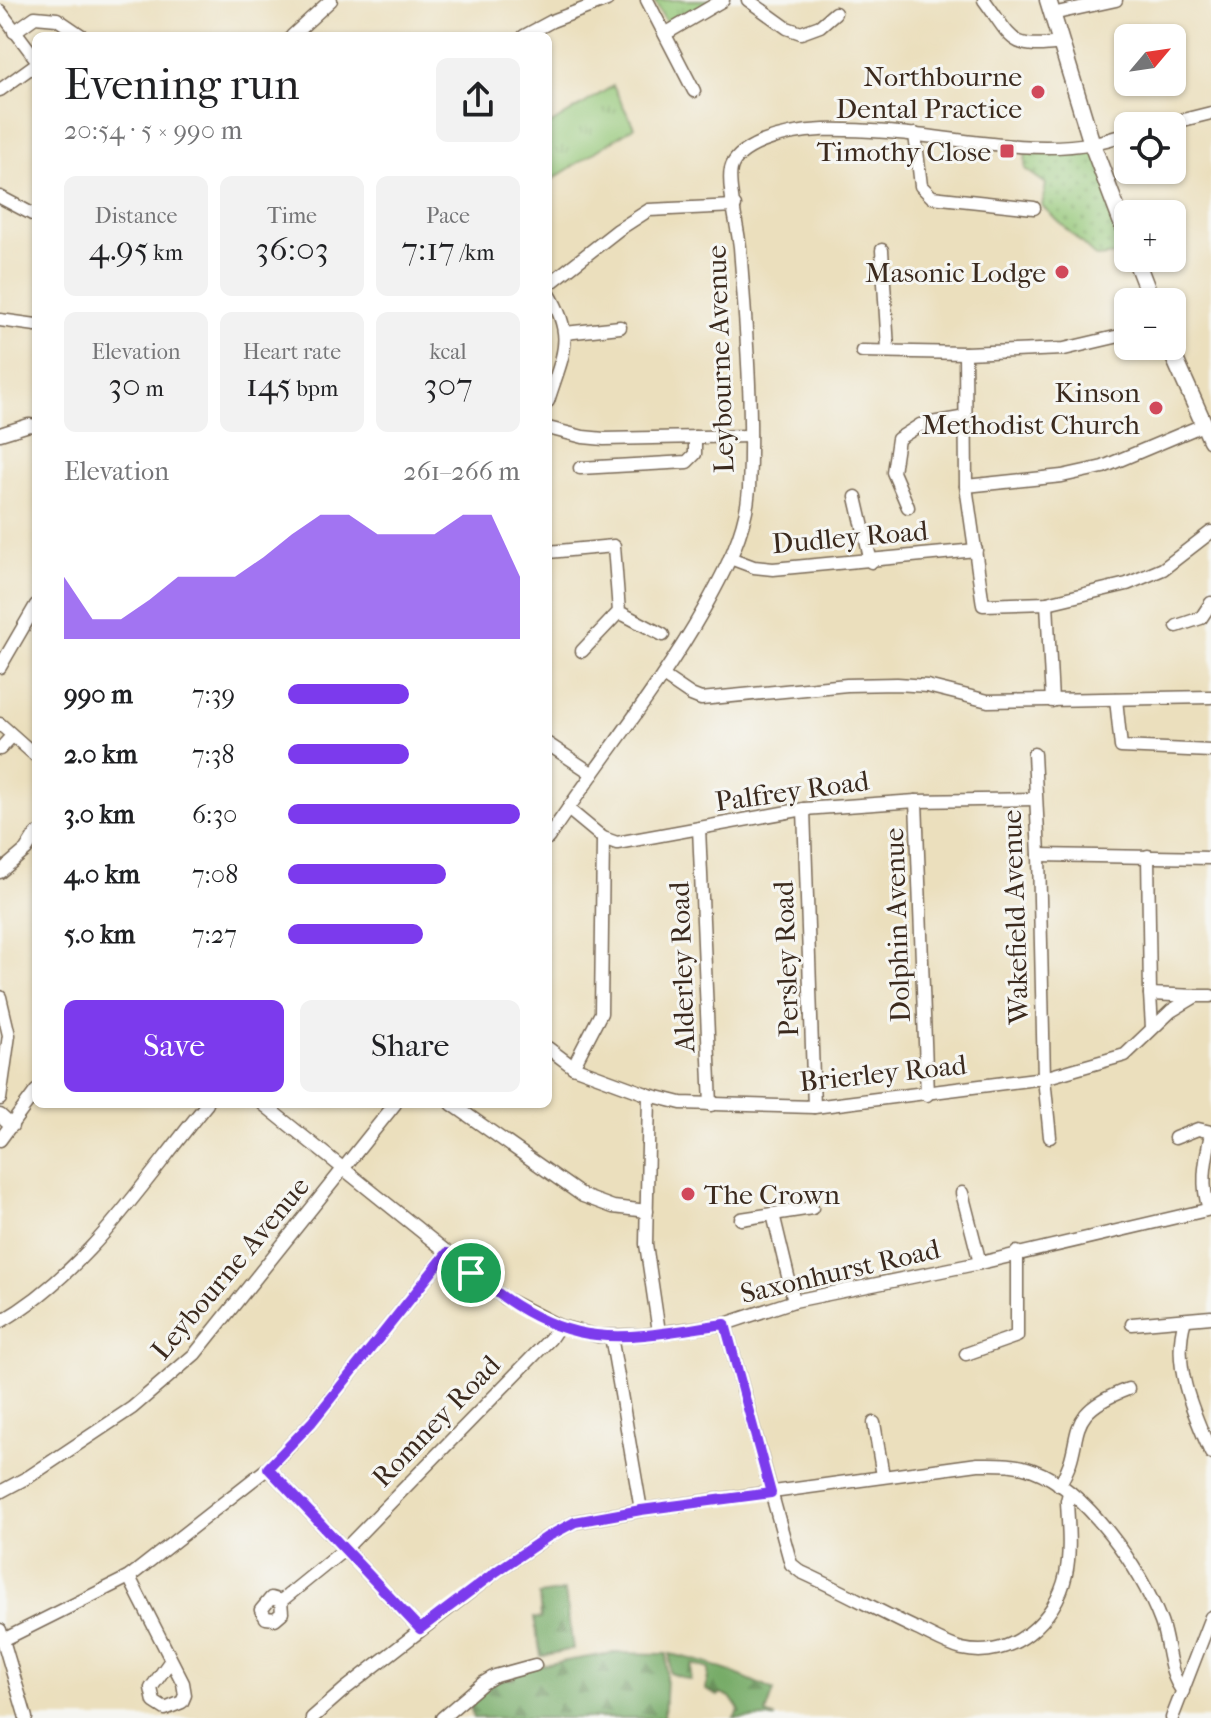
<!DOCTYPE html>
<meta charset="utf-8">
<style>
body{margin:0;font-family:"IM FELL French Canon",serif;background:#f2f2f2;color:#202124;height:100vh;display:flex;flex-direction:column;font-size:30px;white-space:nowrap}
*{box-sizing:border-box;margin:0}
p{font-size:26px;color:#757577}
.icon{flex:none;width:44px;height:44px;fill:none;stroke:currentColor;stroke-width:2;stroke-linecap:round;stroke-linejoin:round}
.map{position:relative;flex:1;overflow:hidden}
.sheet{position:absolute;left:32px;top:32px;width:520px;height:1076px;display:flex;flex-direction:column;background:#fff;border-radius:12px;box-shadow:0 2px 6px #0004}
.sheet>*{flex:none}
.needle{width:52px;rotate:61deg}
.buttons{position:absolute;left:1114px;top:24px;display:grid;gap:16px}
.buttons a{display:grid;place-items:center;width:72px;height:72px;border-radius:12px;background:#fff;box-shadow:0 2px 6px #0004;font-size:40px}
.pin{position:absolute;display:grid;place-items:center;width:68px;height:68px;color:#fff;margin:-34px;border:4px solid #fff;border-radius:50%;box-shadow:0 2px 8px #0007}
.round{display:grid;place-items:center;flex:none;width:84px;height:84px;border-radius:12px;background:#f2f2f2}
.summary{display:flex;align-items:center;justify-content:space-between;height:136px;padding:0 32px}
h1{font-size:44px;font-weight:600;line-height:60px}
.figures{display:grid;grid-template-columns:repeat(3,1fr);gap:12px;height:136px;padding:8px 32px}
.figures div{display:grid;align-content:center;border-radius:12px;background:#f2f2f2;text-align:center}
.figures b{font-size:34px;font-weight:600}
.figures small{font-size:22px;font-weight:400}
.figures p{font-size:22px}
.chart{height:224px;padding:16px 32px}
.chart p{display:flex;justify-content:space-between}
.chart svg{width:100%;height:144px;margin-top:8px;fill:#7c3aed;opacity:.7}
.cta{display:flex;gap:16px;margin-top:auto;padding:16px 32px}
.cta a{flex:1;height:92px;border-radius:12px;background:#7c3aed;color:#fff;font-size:32px;font-weight:600;line-height:92px;text-align:center}
.cta a+a{background:#f2f2f2;color:#202124}
ul{padding:0 32px;list-style:none;font-size:26px}
li{display:grid;grid-template-columns:128px 96px 1fr;align-items:center;height:60px}
li i{height:20px;border-radius:10px;background:#7c3aed}
.map>svg:first-child{display:block}
.grass{fill:url(#grass-dots);stroke:#68784b;stroke-width:2}
.forest{fill:url(#forest-firs);stroke:#596b43;stroke-width:2}
.park{fill:url(#park-tufts);stroke:#68784b;stroke-width:2}
.lines{fill:none;stroke-linecap:round;stroke-linejoin:round}
.minor-casing{stroke:#796956;stroke-width:15}
.major-casing{stroke:#796956;stroke-width:19}
.minor{stroke:#fff;stroke-width:12}
.major{stroke:#fff;stroke-width:16}
.route-casing{stroke:#fff;stroke-width:16}
.route{stroke:#7c3aed;stroke-width:10}
.poi-dot{fill:#d1495b;stroke:#f6f6f2;stroke-width:3}
.labels{text-anchor:middle;dominant-baseline:central;stroke-width:6;stroke-linejoin:round;paint-order:stroke}
.poi-label{font-size:28px;fill:#3b2a1e;stroke:#f6f6f2;text-anchor:end}
.street-label{font-size:28px;fill:#3b2a1e;stroke:#f6f6f2}
</style>
<div class="map">
<svg width="1211" height="1718" viewBox="0 0 1211 1718">
<defs>
<pattern id="grass-dots" width="8" height="8" patternUnits="userSpaceOnUse" patternTransform="scale(2)"><rect width="8" height="8" fill="#94c778"/><path d="M2 2h.1M6 6h.1" fill="none" stroke="#7aa262" stroke-width="1.8" stroke-linecap="round"/></pattern>
<pattern id="forest-firs" width="22" height="20" patternUnits="userSpaceOnUse" patternTransform="scale(2)"><rect width="22" height="20" fill="#77ac68"/><path d="M5 1l3.5 6h-7zM16 11l3.5 6h-7z" fill="#638c55"/></pattern>
<pattern id="park-tufts" width="24" height="20" patternUnits="userSpaceOnUse" patternTransform="scale(2)"><rect width="24" height="20" fill="#94c778"/><path d="M3 7l-1-3M5 7V3M7 7l1-3M15 17l-1-3M17 17v-4M19 17l1-3" fill="none" stroke="#7aa262"/></pattern>
</defs>
<rect width="100%" height="100%" fill="#f6f6f2"/>
<filter id="ink" filterUnits="userSpaceOnUse"><feTurbulence type="fractalNoise" baseFrequency=".0125" numOctaves="2"/><feDisplacementMap in="SourceGraphic" scale="16" xChannelSelector="R" yChannelSelector="G"/><feConvolveMatrix kernelMatrix="1 2 1 2 8 2 1 2 1" color-interpolation-filters="sRGB"/></filter>
<filter id="wash" filterUnits="userSpaceOnUse"><feTurbulence type="fractalNoise" baseFrequency=".006" numOctaves="4" result="noise"/><feDisplacementMap in="SourceGraphic" scale="32" xChannelSelector="R" yChannelSelector="G"/><feGaussianBlur stdDeviation="1.8" result="paint"/><feColorMatrix in="noise" values="0 0 0 0 0 0 0 0 0 0 0 0 0 0 0 0 0 1.4 0 .05"/><feComposite in="paint" operator="in"/></filter>
<g filter="url(#wash)">
<rect width="100%" height="100%" fill="#ebdfbd"/>
<path class="grass" d="M1092,144l36,95v15l-32,3 -54,-51 4,-22 -21,-15 1,-23z"/>
<g class="forest">
<path d="M565,1591l8,58 -32,7 -7,-38 7,1 -2,-24z"/>
<path d="M613,1653l54,1 -3,64h-191l-4,-18c14,-12 27,-23 45,-21l-2,-9z"/>
<path d="M670,1654c37,7 71,21 104,37l-8,23 10,4h-42l5,-8 -9,-13 -9,-4 -3,3 -12,-6 3,-21 -17,-5 -2,16 -20,-7z"/>
</g>
<g class="park">
<path d="M654,0h63l-49,26z"/>
<path d="M613,86l21,41 -86,55v-56z"/>
</g>
</g>
<g filter="url(#ink)">
<g class="lines">
<defs>
<g id="minor">
<path d="M647,0l47,91"/>
<path d="M748,0l39,28 14,5 19,-7 15,-13"/>
<path d="M984,0c29,39 25,50 77,43"/>
<path d="M0,11l36,48"/>
<path d="M1052,14l64,-14"/>
<path d="M14,32l21,-15 22,2 25,17"/>
<path d="M665,34l58,-34"/>
<path d="M292,36l39,-36"/>
<path d="M524,36l28,-15 55,-21"/>
<path d="M0,90l36,-26"/>
<path d="M1159,126l52,-13"/>
<path d="M915,134l6,52 11,11 102,11"/>
<path d="M0,197l36,19"/>
<path d="M882,250l6,99"/>
<path d="M548,285l70,-55 31,-20 86,-4"/>
<path d="M548,292c28,46 15,61 0,109"/>
<path d="M0,320l36,5"/>
<path d="M565,333l55,-6"/>
<path d="M862,351l103,2 99,-4 64,-15"/>
<path d="M965,353l1,133 17,119 64,-2 80,-19 36,-15 48,-37"/>
<path d="M548,428l35,9 21,2 146,-3"/>
<path d="M0,434l29,-9 7,1"/>
<path d="M580,468l107,-6 8,-8v-17"/>
<path d="M966,486l96,-10 41,-9 100,-42"/>
<path d="M856,497l15,65"/>
<path d="M908,507l-15,-35 5,-33 22,-14 46,-8"/>
<path d="M548,552l66,-6 5,66 44,23"/>
<path d="M730,558l24,9 19,2 203,-19"/>
<path d="M1047,603l5,98"/>
<path d="M1177,626l24,-8 10,-15"/>
<path d="M582,651l37,-39"/>
<path d="M0,667l36,-62"/>
<path d="M663,676l28,19 10,4 146,-14 50,-1 30,2 61,15 223,-4"/>
<path d="M1116,699l5,48 90,4"/>
<path d="M0,724l36,32"/>
<path d="M548,744l45,30"/>
<path d="M0,749l12,-13"/>
<path d="M1034,754l5,101 5,223 6,59"/>
<path d="M916,801l11,294"/>
<path d="M568,809l35,29 14,5 187,-34 112,-8 119,-2"/>
<path d="M804,809l10,298"/>
<path d="M699,828l12,277"/>
<path d="M548,838c52,-78 111,-149 157,-231 20,-36 41,-75 44,-118 4,-81 -3,-161 -9,-242 -2,-18 -13,-63 -9,-78 3,-13 19,-22 31,-27 40,-16 83,-13 126,-10 63,5 144,23 205,11 12,-2 23,-6 35,-9"/>
<path d="M1039,855l172,3"/>
<path d="M1148,856l2,138 46,2"/>
<path d="M0,872l26,-22 10,-16"/>
<path d="M1150,994l2,34"/>
<path d="M0,997l9,38 -9,64"/>
<path d="M548,1048l25,19 76,28 32,8 133,4 230,-29 81,-23 46,-44 25,-15h15"/>
<path d="M573,1067l28,-54 2,-175"/>
<path d="M649,1095l-3,149 13,88"/>
<path d="M263,1104l241,194 55,28 39,10 46,-1 81,-11 69,-23 186,-38 231,-54"/>
<path d="M452,1104l131,92 30,11 34,4"/>
<path d="M0,1115l12,11"/>
<path d="M1175,1138l23,-9 13,3"/>
<path d="M0,1140l36,-49"/>
<path d="M962,1193l18,70"/>
<path d="M1209,1209c-9,-27 -3,-49 2,-76"/>
<path d="M773,1214l21,87"/>
<path d="M741,1219l71,-11"/>
<path d="M1185,1320c-14,44 8,92 26,133"/>
<path d="M0,1322c88,-50 144,-142 207,-218"/>
<path d="M725,1324l66,240 10,8c40,18 77,39 116,57 15,7 30,16 45,20 50,11 94,-28 104,-75 5,-24 2,-49 1,-73l2,-8"/>
<path d="M1132,1324l79,-7"/>
<path d="M611,1336l30,174"/>
<path d="M966,1354l51,-18v-84"/>
<path d="M874,1423l9,53"/>
<path d="M268,1468l152,161"/>
<path d="M1059,1485c30,-46 -3,-69 69,-96"/>
<path d="M0,1492l30,-16 102,-68 63,-54 200,-250"/>
<path d="M129,1577l54,106 2,12 -3,7 -17,7 -11,-7 -3,-14 20,-28"/>
<path d="M281,1601l-10,-3 -10,12 5,8 9,1 7,-6 -1,-12 64,-52 205,-210 9,-13"/>
<path d="M0,1630l26,88"/>
<path d="M3,1640l126,-63 139,-109 44,-46 135,-169"/>
<path d="M312,1718l33,-29 152,-118 50,-34 28,-15 66,-12 337,-46c18,0 37,-1 55,6 54,20 108,99 128,152 8,21 7,53 22,69"/>
<path d="M442,1718l41,-35 12,-7 40,-11"/>
<path d="M1172,1718l39,-101"/>
</g>
<g id="major">
<path d="M1048,0l44,144 36,95"/>
<path d="M1135,258l17,44"/>
<path d="M1169,346l42,94"/>
</g>
</defs>
<use href="#minor" class="minor-casing"/>
<use href="#major" class="major-casing"/>
<use href="#minor" class="minor"/>
<use href="#major" class="major"/>
</g>
</g>
<g class="lines" filter="url(#ink)">
<defs>
<path id="route" d="M447,1253c43,36 91,76 149,82 42,5 88,-6 129,-11l46,169 -130,17 -66,12 -28,15 -50,34 -77,58 -152,-161 44,-46z"/>
</defs>
<use href="#route" class="route-casing"/>
<use href="#route" class="route"/>
</g>
<g class="poi-dot">
<circle cx="1038" cy="92" r="8"/>
<rect x="999" y="143" width="16" height="16" rx="4"/>
<circle cx="1062" cy="272" r="8"/>
<circle cx="1156" cy="408" r="8"/>
<circle cx="688" cy="1194" r="8"/>
</g>
<g class="labels">
<g class="poi-label">
<text x="1022" y="76">Northbourne<tspan x="1022" dy="32">Dental Practice</tspan></text>
<text x="991" y="151">Timothy Close</text>
<text x="1046" y="272">Masonic Lodge</text>
<text x="1140" y="392">Kinson<tspan x="1140" dy="32">Methodist Church</tspan></text>
<text x="704" y="1194" text-anchor="start">The Crown</text>
</g>
<g class="street-label">
<text transform="translate(720 359) rotate(-92)">Leybourne Avenue</text>
<text transform="translate(850 537) rotate(-5)">Dudley Road</text>
<text transform="translate(792 791) rotate(-8)">Palfrey Road</text>
<text transform="translate(1015 917) rotate(-92)">Wakefield Avenue</text>
<text transform="translate(897 925) rotate(-92)">Dolphin Avenue</text>
<text transform="translate(786 959) rotate(-92)">Persley Road</text>
<text transform="translate(682 967) rotate(-92)">Alderley Road</text>
<text transform="translate(883 1073) rotate(-6)">Brierley Road</text>
<text transform="translate(230 1268) rotate(-50)">Leybourne Avenue</text>
<text transform="translate(840 1271) rotate(-13)">Saxonhurst Road</text>
<text transform="translate(436 1421) rotate(-46)">Romney Road</text>
</g>
</g>
</svg>
<div class="buttons">
<a><svg class="needle" viewBox="-14 -14 28 28"><path d="M0-13l5 13h-10z" fill="#e53935"/><path d="M0 13l5-13h-10z" fill="#757577"/></svg></a>
<a><svg class="icon" aria-label="locate" viewBox="0 0 24 24"><circle cx="12" cy="12" r="6"/><path d="M12 2v4M12 18v4M2 12h4M18 12h4"/></svg></a>
<a>+</a>
<a>−</a>
</div>
<div class="pin" style="left:471px;top:1273px;background:#1e9e55"><svg class="icon" aria-label="arrive" viewBox="0 0 24 24"><path d="M6 21V4h12l-3 4 3 4H6"/></svg></div>
<section class="sheet">
<div class="summary"><div><h1>Evening run</h1><p>20:54 · 5 × 990 m</p></div><a class="round"><svg class="icon" aria-label="share" viewBox="0 0 24 24"><path d="M12 15V3M7 8l5-5 5 5M5 13v7h14v-7"/></svg></a></div>
<div class="figures">
<div><p>Distance</p><b>4.95<small> km</small></b></div>
<div><p>Time</p><b>36:03</b></div>
<div><p>Pace</p><b>7:17<small> /km</small></b></div>
</div>
<div class="figures">
<div><p>Elevation</p><b>30<small> m</small></b></div>
<div><p>Heart rate</p><b>145<small> bpm</small></b></div>
<div><p>kcal</p><b>307</b></div>
</div>
<div class="chart"><p><span>Elevation</span>261–266 m</p>
<svg viewBox="0 0 160 44" preserveAspectRatio="none"><path d="M0 44V25L10 38L20 38L30 32L40 25L50 25L60 25L70 19L80 12L90 6L100 6L110 12L120 12L130 12L140 6L150 6L160 25V44z"/></svg>
</div>
<ul>
<li><b>990 m</b>7:39<i style="width:52%"></i></li>
<li><b>2.0 km</b>7:38<i style="width:52%"></i></li>
<li><b>3.0 km</b>6:30<i style="width:100%"></i></li>
<li><b>4.0 km</b>7:08<i style="width:68%"></i></li>
<li><b>5.0 km</b>7:27<i style="width:58%"></i></li>
</ul>
<div class="cta"><a>Save</a><a>Share</a></div>
</section>
</div>
